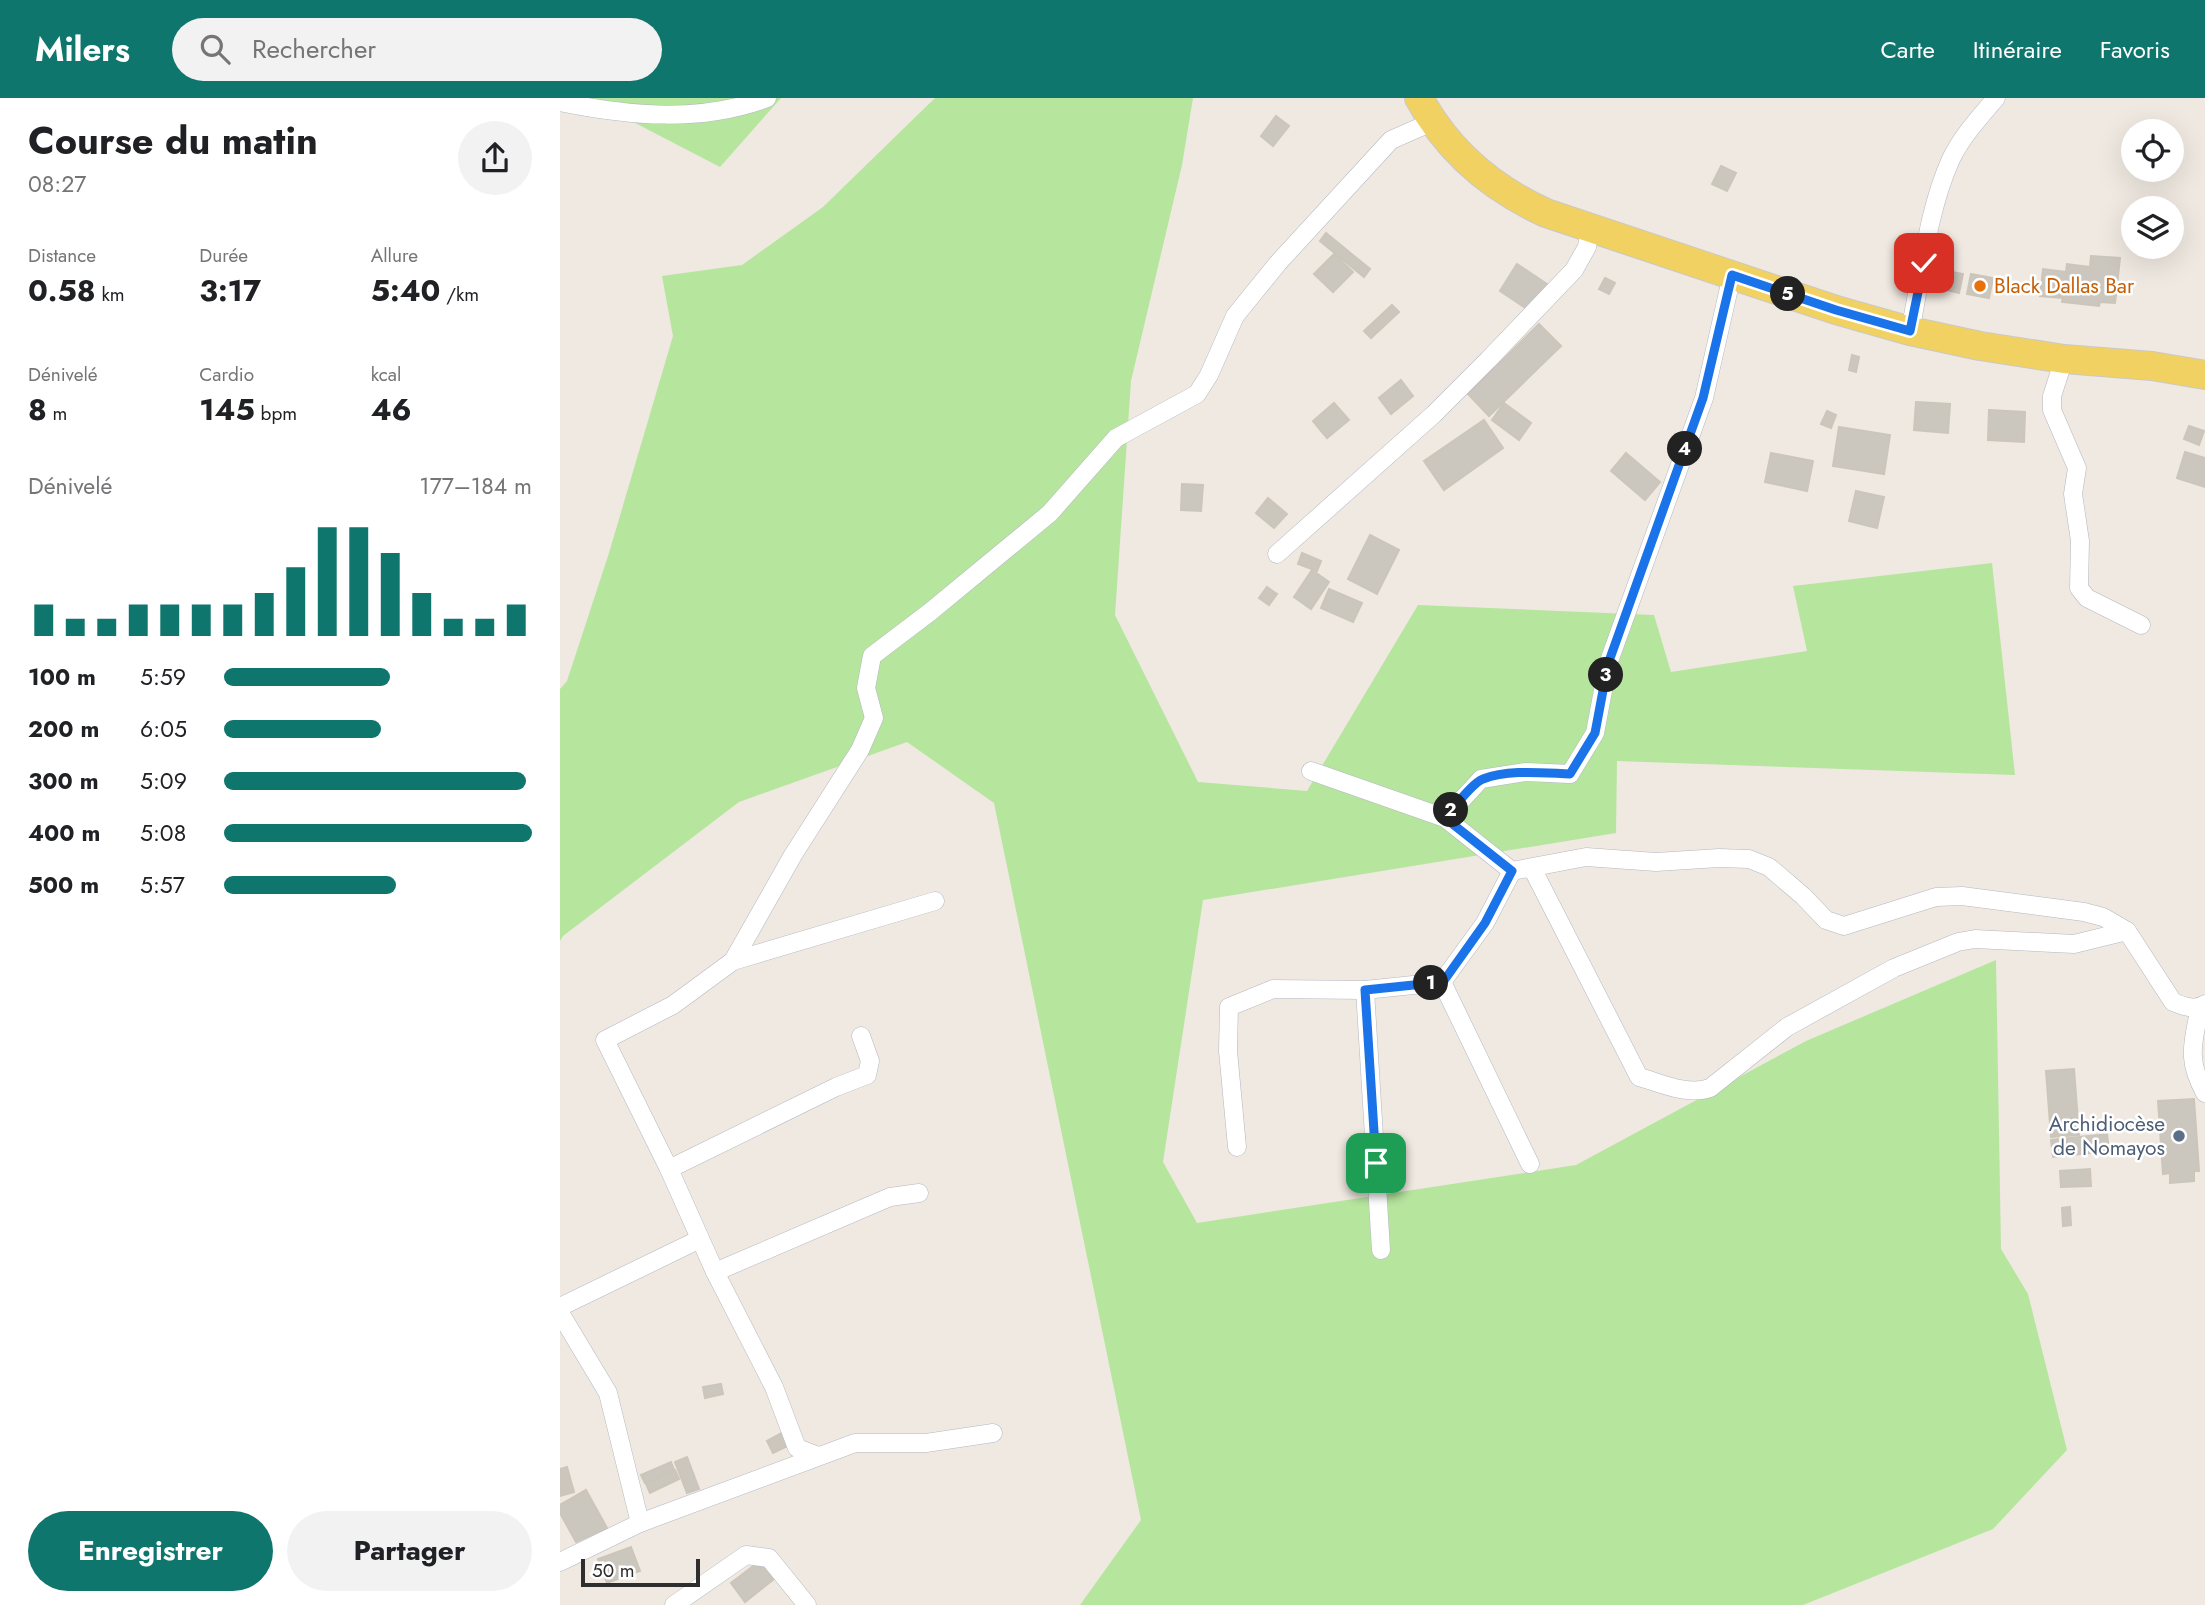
<!DOCTYPE html>
<html lang="fr">
<meta charset="utf-8">
<style>
body{margin:0;font-family:Jost,sans-serif;background:#f2f2f2;color:#202124;height:100vh;display:flex;flex-direction:column;font-size:26px;white-space:nowrap}
*{box-sizing:border-box;margin:0}
p{font-size:23px;color:#757577}
.icon{flex:none;width:38px;height:38px;fill:none;stroke:currentColor;stroke-width:2;stroke-linecap:round;stroke-linejoin:round}
.map{position:relative;flex:1;overflow:hidden}
.details{display:flex;flex-direction:column;background:#fff;width:560px}
.details>*{flex:none}
.buttons{position:absolute;left:1561px;top:21px;display:grid;gap:14px}
.buttons a{display:grid;place-items:center;width:63px;height:63px;border-radius:50%;background:#fff;box-shadow:0 7px 28px #0002;font-size:35px}
.scale{position:absolute;left:21px;bottom:18px;width:119px;box-sizing:border-box;padding-left:7px;border:4px solid #2e2e2e;border-top:0;font-size:19px;line-height:24px;white-space:nowrap;color:#2e2e2e;-webkit-text-stroke:5px #fff;paint-order:stroke}
.pin{position:absolute;display:grid;place-items:center;width:60px;height:60px;color:#fff;margin:-30px;border-radius:14px;box-shadow:0 4px 10px #0006}
.km{position:absolute;width:35px;height:35px;margin:-18px;border-radius:50%;background:#222;color:#fff;font-size:19px;line-height:35px;text-align:center}
.round{display:grid;place-items:center;flex:none;width:74px;height:74px;border-radius:37px;background:#f2f2f2}
.summary{display:flex;align-items:center;justify-content:space-between;height:119px;padding:0 28px}
h1{font-size:38px;font-weight:700;line-height:52px}
.figures{display:grid;grid-template-columns:repeat(3,1fr);gap:10px;height:119px;padding:7px 28px}
.figures div{display:grid;align-content:center}
.figures b{font-size:30px;font-weight:700}
.figures small{font-size:19px;font-weight:400}
.figures p{font-size:19px}
.chart{height:196px;padding:14px 28px}
.chart p{display:flex;justify-content:space-between}
.chart svg{width:100%;height:126px;margin-top:7px;stroke:#0f766e;stroke-width:6}
.cta{display:flex;gap:14px;margin-top:auto;padding:14px 28px}
.cta a{flex:1;height:80px;border-radius:42px;background:#0f766e;color:#fff;font-size:28px;font-weight:700;line-height:80px;text-align:center}
.cta a+a{background:#f2f2f2;color:#202124}
ul{padding:0 28px;list-style:none;font-size:23px}
li{display:grid;grid-template-columns:112px 84px 1fr;align-items:center;height:52px}
li i{height:18px;border-radius:9px;background:#0f766e}
header{display:flex;align-items:center;gap:42px;box-sizing:border-box;height:98px;padding:0 35px;background:#0f766e;color:#fff}
header strong{font-size:33px}
nav{display:flex;gap:38px;margin-inline-start:auto;font-size:24px}
.search{width:490px;height:63px;background:#f2f2f2;display:flex;align-items:center;gap:18px;box-sizing:border-box;padding:0 24px;border-radius:38px;color:#757577;font-size:26px}
main{display:flex;flex:1;min-height:0}
.map>svg:first-child{display:block}
.green{fill:#b6e59e}
.building{fill:#cbc7bf;stroke:#cbc5ba;stroke-width:2}
.lines{fill:none;stroke-linecap:round;stroke-linejoin:round}
.minor-casing{stroke:#b4b7c1;stroke-width:19}
.primary-casing{stroke:#c9c9c9;stroke-width:30}
.minor{stroke:#fff;stroke-width:18}
.primary{stroke:#f2d163;stroke-width:28}
.route-casing{stroke:#fff;stroke-width:14}
.route{stroke:#1a73e8;stroke-width:9}
.food-dot{fill:#e8710a;stroke:#fff;stroke-width:2.5}
.service-dot{fill:#5c6f8a;stroke:#fff;stroke-width:2.5}
.labels{text-anchor:middle;dominant-baseline:central;stroke-width:5;stroke-linejoin:round;paint-order:stroke}
.food-label{font-size:21px;fill:#c56008;stroke:#fff;text-anchor:start}
.service-label{font-size:21px;fill:#4e5e75;stroke:#fff;text-anchor:end}
</style>
<header>
<strong>Milers</strong>
<div class="search"><svg class="icon" aria-label="search" viewBox="0 0 24 24"><circle cx="10" cy="10" r="6"/><path d="M15 15l6 6"/></svg>Rechercher</div>
<nav><a>Carte</a><a>Itinéraire</a><a>Favoris</a></nav>
</header>
<main>
<section class="details">
<div class="summary"><div><h1>Course du matin</h1><p>08:27</p></div><a class="round"><svg class="icon" aria-label="share" viewBox="0 0 24 24"><path d="M12 15V3M7 8l5-5 5 5M5 13v7h14v-7"/></svg></a></div>
<div class="figures">
<div><p>Distance</p><b>0.58<small> km</small></b></div>
<div><p>Durée</p><b>3:17</b></div>
<div><p>Allure</p><b>5:40<small> /km</small></b></div>
</div>
<div class="figures">
<div><p>Dénivelé</p><b>8<small> m</small></b></div>
<div><p>Cardio</p><b>145<small> bpm</small></b></div>
<div><p>kcal</p><b>46</b></div>
</div>
<div class="chart"><p><span>Dénivelé</span>177–184 m</p>
<svg viewBox="0 0 160 44" preserveAspectRatio="none"><path d="M5 44V33M15 44V38M25 44V38M35 44V33M45 44V33M55 44V33M65 44V33M75 44V29M85 44V20M95 44V6M105 44V6M115 44V15M125 44V29M135 44V38M145 44V38M155 44V33"/></svg>
</div>
<ul>
<li><b>100 m</b>5:59<i style="width:54%"></i></li>
<li><b>200 m</b>6:05<i style="width:51%"></i></li>
<li><b>300 m</b>5:09<i style="width:98%"></i></li>
<li><b>400 m</b>5:08<i style="width:100%"></i></li>
<li><b>500 m</b>5:57<i style="width:56%"></i></li>
</ul>
<div class="cta"><a>Enregistrer</a><a>Partager</a></div>
</section>
<div class="map">
<svg width="1645" height="1507" viewBox="0 0 1645 1507">
<rect width="100%" height="100%" fill="#efe9e1"/>
<g class="green">
<path d="M27,0h194l-61,69z"/>
<path d="M375,0h258l-11,67 -51,216 -16,234 83,167 109,9 111,-186 236,10 17,57 136,-21 -14,-65 199,-23 23,212 -398,-14 -1,72 -413,67 -40,262 34,61 379,-58 230,-124 190,-81 5,289 27,45 39,156 -74,79 -190,76h-723l61,-85 -147,-717 -87,-61 -168,60 -176,134 -3,5v-252l7,-8 42,-128 64,-217 -11,-60 80,-11 81,-58z"/>
</g>
<g class="building">
<path d="M716,18l13,10 -16,20 -12,-10z"/>
<path d="M1161,68l15,7 -9,18 -15,-7z"/>
<path d="M766,135l44,36 -6,8 -44,-36z"/>
<path d="M774,156l19,18 -20,20 -19,-18z"/>
<path d="M1531,158l29,2 -5,45 -15,-1 -1,4 -37,-4 1,-4 -23,-2 3,-27 23,3 1,-8 23,3z"/>
<path d="M957,166l30,20 -17,27 -30,-20z"/>
<path d="M1387,173l16,3 -4,19 -16,-4z"/>
<path d="M1411,176l22,4 -4,20 -22,-4z"/>
<path d="M1045,180l10,5 -6,11 -10,-5z"/>
<path d="M832,207l7,7 -28,26 -7,-7z"/>
<path d="M979,226l22,22 -72,70 -21,-22z"/>
<path d="M1292,257l7,2 -3,15 -7,-2z"/>
<path d="M841,282l12,16 -22,18 -12,-16z"/>
<path d="M1356,304l34,2 -2,29 -34,-3z"/>
<path d="M774,305l15,17 -22,18 -14,-17z"/>
<path d="M944,305l27,20 -12,17 -27,-20z"/>
<path d="M1429,312l36,2 -1,30 -36,-2z"/>
<path d="M1267,313l9,4 -5,13 -10,-4z"/>
<path d="M924,322l19,28 -59,42 -20,-29z"/>
<path d="M1629,328l15,5 -5,14 -15,-6z"/>
<path d="M1279,329l51,8 -6,39 -51,-8z"/>
<path d="M1625,354l20,6v29l-28,-9z"/>
<path d="M1066,355l34,29 -15,18 -34,-29z"/>
<path d="M1211,355l42,8 -6,30 -42,-9z"/>
<path d="M622,386l21,1 -2,26 -20,-1z"/>
<path d="M1296,393l28,6 -7,31 -28,-7z"/>
<path d="M708,400l19,16 -13,14 -18,-15z"/>
<path d="M810,437l29,15 -22,44 -29,-15z"/>
<path d="M742,455l19,8 -4,10 -19,-7z"/>
<path d="M752,472l17,12 -18,27 -17,-12z"/>
<path d="M707,489l10,7 -8,11 -10,-7z"/>
<path d="M769,491l33,14 -9,19 -32,-14z"/>
<path d="M1514,971l5,66 -28,2 -5,-66z"/>
<path d="M1634,1001l5,72h-5v10l-24,2v-10l-7,1 -5,-73z"/>
<path d="M1547,1036l2,17 -56,6 -2,-17z"/>
<path d="M1530,1071l1,17 -30,1 -1,-16z"/>
<path d="M1510,1109l1,18 -8,1 -1,-18z"/>
<path d="M161,1286l2,10 -18,4 -2,-11z"/>
<path d="M227,1332l7,13 -21,10 -6,-12z"/>
<path d="M127,1359l12,32 -12,4 -12,-31z"/>
<path d="M111,1364l3,8 -29,13 -4,-8z"/>
<path d="M7,1369l7,25 -14,4v-27z"/>
<path d="M115,1372l4,9 -29,14 -4,-9z"/>
<path d="M26,1392l21,38 -31,14 -16,-29v-8z"/>
<path d="M71,1449l9,24 -33,12 -9,-24z"/>
<path d="M200,1463l14,18 -29,23 -14,-19z"/>
</g>
<g class="lines">
<defs>
<g id="minor">
<path d="M0,4c69,14 140,21 207,-4"/>
<path d="M1350,233c12,-57 17,-119 41,-172 11,-23 29,-42 45,-61"/>
<path d="M1504,261l-12,37v14l25,58 -4,26 7,47 -1,47 8,10 54,27"/>
<path d="M717,456l157,-140 54,-54 86,-90 13,-23 3,-19"/>
<path d="M751,673l134,47 67,53"/>
<path d="M885,720l36,-39 45,-7 44,2 25,-41 13,-69 96,-266 28,-123"/>
<path d="M972,770l107,209c22,6 48,19 71,11l77,-61 107,-59 64,-26 17,-3 99,5 53,-13"/>
<path d="M173,863l202,-60"/>
<path d="M882,884l88,182"/>
<path d="M805,892l16,260"/>
<path d="M1640,909c-7,36 -14,52 5,86"/>
<path d="M677,1049l-9,-96 1,-44 44,-18 92,1 77,-8 43,-59 27,-52 74,-14 70,5 63,-4 30,1 20,8 34,29 23,24 18,6 92,-29 26,-1 122,16 19,5 24,14 46,71c10,4 22,9 32,2"/>
<path d="M109,1071l167,-82 31,-12 3,-14 -9,-25"/>
<path d="M155,1174l175,-75 29,-4"/>
<path d="M0,1209l140,-68"/>
<path d="M0,1215l48,80 32,130"/>
<path d="M258,1358l-21,-8 -23,-61 -59,-115 -46,-103 -64,-129 68,-35 60,-44 60,-106 67,-105 14,-32 -8,-30 6,-32 58,-44 120,-99 66,-75 81,-44 12,-19 26,-59 43,-53 113,-123 41,-18 1,-10"/>
<path d="M0,1464l80,-39 215,-80h71l67,-10"/>
<path d="M114,1507l72,-50 23,3 38,47"/>
</g>
<path id="primary" d="M859,0c29,54 72,90 127,115l290,97 74,21 70,15 84,13 88,7 53,9"/>
</defs>
<use href="#minor" class="minor-casing"/>
<use href="#primary" class="primary-casing"/>
<use href="#minor" class="minor"/>
<use href="#primary" class="primary"/>
</g>
<g class="lines">
<defs>
<path id="route" d="M816,1065l-11,-173 78,-8 42,-59 27,-52 -67,-53c8,-9 27,-35 38,-39 25,-10 60,-6 87,-5l25,-41 13,-69 95,-266 29,-123 104,35 74,21 14,-68"/>
</defs>
<use href="#route" class="route-casing"/>
<use href="#route" class="route"/>
</g>
<circle class="food-dot" cx="1420" cy="188" r="7"/>
<circle class="service-dot" cx="1619" cy="1038" r="7"/>
<g class="labels">
<g class="food-label">
<text x="1434" y="188">Black Dallas Bar</text>
</g>
<g class="service-label">
<text x="1605" y="1026">Archidiocèse<tspan x="1605" dy="24">de Nomayos</tspan></text>
</g>
</g>
</svg>
<div class="buttons">
<a><svg class="icon" aria-label="locate" viewBox="0 0 24 24"><circle cx="12" cy="12" r="6"/><path d="M12 2v4M12 18v4M2 12h4M18 12h4"/></svg></a>
<a><svg class="icon" aria-label="layers" viewBox="0 0 24 24"><path d="M12 4l9 5-9 5-9-5zM3 14l9 5 9-5"/></svg></a>
</div>
<div class="scale">50 m</div>
<div class="pin" style="left:816px;top:1065px;background:#1e9e55"><svg class="icon" aria-label="arrive" viewBox="0 0 24 24"><path d="M6 21V4h12l-3 4 3 4H6"/></svg></div>
<div class="pin" style="left:1364px;top:165px;background:#d93025"><svg class="icon" aria-label="check" viewBox="0 0 24 24"><path d="M5 12l5 5 9-10"/></svg></div>
<b class="km" style="left:871px;top:885px">1</b>
<b class="km" style="left:891px;top:712px">2</b>
<b class="km" style="left:1046px;top:577px">3</b>
<b class="km" style="left:1125px;top:351px">4</b>
<b class="km" style="left:1228px;top:196px">5</b>
</div>
</main>
